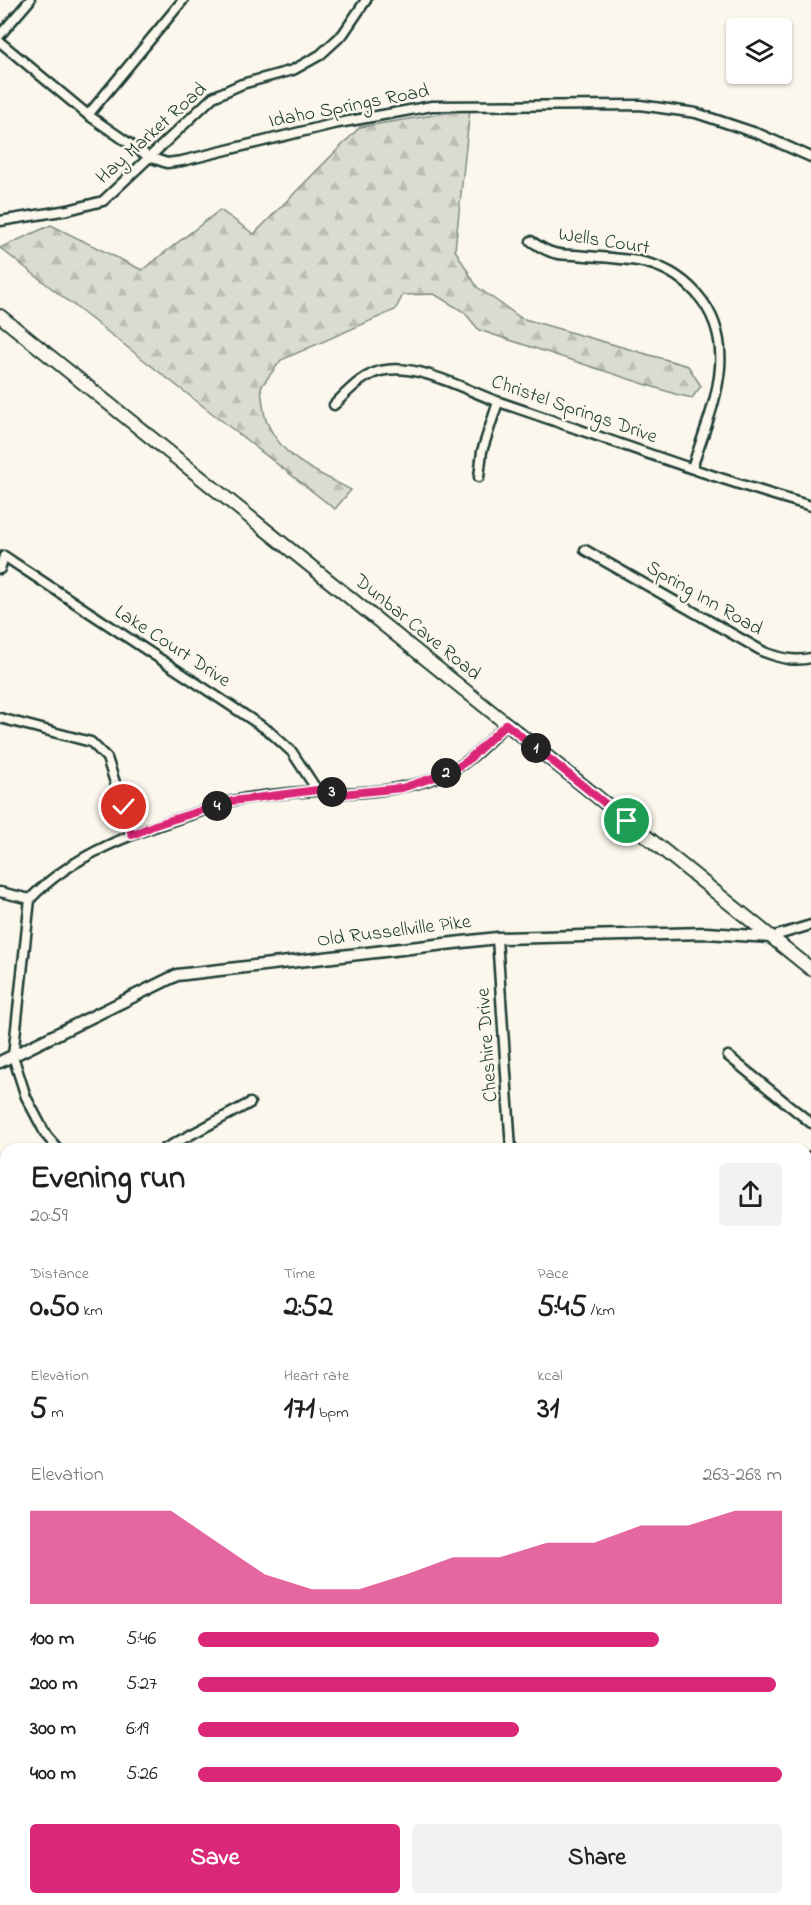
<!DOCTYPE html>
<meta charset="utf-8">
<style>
body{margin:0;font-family:"Indie Flower",sans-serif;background:#f2f2f2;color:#202124;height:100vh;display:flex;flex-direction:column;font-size:22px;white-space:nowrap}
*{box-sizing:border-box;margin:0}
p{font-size:20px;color:#757577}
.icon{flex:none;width:33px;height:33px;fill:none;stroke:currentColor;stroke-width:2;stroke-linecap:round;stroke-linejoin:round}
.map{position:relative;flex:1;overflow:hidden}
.drawer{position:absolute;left:0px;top:1143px;width:812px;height:762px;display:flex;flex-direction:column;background:#fff;border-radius:18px 18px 0 0;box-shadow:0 2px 4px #0004}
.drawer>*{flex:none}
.tools{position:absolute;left:726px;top:18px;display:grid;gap:12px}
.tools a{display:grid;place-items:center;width:66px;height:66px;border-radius:6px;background:#fff;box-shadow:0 2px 4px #0004;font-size:30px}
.pin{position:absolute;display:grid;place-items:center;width:51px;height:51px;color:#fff;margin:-26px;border:3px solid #fff;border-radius:50%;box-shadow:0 2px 6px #0007}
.km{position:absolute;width:30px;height:30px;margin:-15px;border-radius:50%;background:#222;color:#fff;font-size:16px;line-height:30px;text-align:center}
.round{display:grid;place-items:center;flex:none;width:63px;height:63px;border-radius:6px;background:#f2f2f2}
.headline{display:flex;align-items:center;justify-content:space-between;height:102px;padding:0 30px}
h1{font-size:33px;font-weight:800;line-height:45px}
.metrics{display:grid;grid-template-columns:repeat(3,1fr);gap:9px;height:102px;padding:6px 30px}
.metrics div{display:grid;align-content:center}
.metrics b{font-size:30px;font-weight:800}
.metrics small{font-size:16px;font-weight:400}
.metrics p{font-size:16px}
.chart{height:168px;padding:12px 30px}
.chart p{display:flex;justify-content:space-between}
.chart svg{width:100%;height:108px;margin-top:6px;fill:#db2777;opacity:.7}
.button{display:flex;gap:12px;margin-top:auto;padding:12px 30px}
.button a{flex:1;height:69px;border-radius:6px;background:#db2777;color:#fff;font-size:24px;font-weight:800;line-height:69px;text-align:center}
.button a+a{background:#f2f2f2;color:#202124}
ul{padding:0 30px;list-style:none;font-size:20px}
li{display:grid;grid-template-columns:96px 72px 1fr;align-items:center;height:45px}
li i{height:15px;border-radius:8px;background:#db2777}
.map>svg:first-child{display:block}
.built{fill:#eae9de}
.industrial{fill:url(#industrial-furrows)}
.forest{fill:url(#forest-firs);stroke:#7d8c82;stroke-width:1.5}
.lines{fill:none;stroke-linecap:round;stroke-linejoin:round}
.minor-casing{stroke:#1f3d34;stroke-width:13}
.tertiary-casing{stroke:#1f3d34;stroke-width:15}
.secondary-casing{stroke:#1f3d34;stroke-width:16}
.trunk-casing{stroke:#1f3d34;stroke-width:18}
.minor{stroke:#fbf7ec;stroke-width:8}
.tertiary{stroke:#fbf7ec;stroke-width:10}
.secondary{stroke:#fbf7ec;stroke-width:12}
.trunk{stroke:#fbf7ec;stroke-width:14}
.rail-casing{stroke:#1f3d34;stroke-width:4.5}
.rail{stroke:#fbf7ec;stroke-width:2;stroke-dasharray:7;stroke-linecap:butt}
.route-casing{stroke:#fff;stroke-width:12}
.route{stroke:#db2777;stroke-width:8}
.labels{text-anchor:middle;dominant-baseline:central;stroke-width:5;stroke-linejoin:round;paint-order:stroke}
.street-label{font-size:20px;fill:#1f3d34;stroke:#fbf7ec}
</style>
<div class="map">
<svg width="811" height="1905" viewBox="0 0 811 1905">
<defs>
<pattern id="industrial-furrows" width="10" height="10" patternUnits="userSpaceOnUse" patternTransform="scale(1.5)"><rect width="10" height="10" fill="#eae9de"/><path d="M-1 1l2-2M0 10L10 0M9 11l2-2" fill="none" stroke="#c8c9bf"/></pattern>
<pattern id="forest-firs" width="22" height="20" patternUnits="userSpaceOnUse" patternTransform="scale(1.5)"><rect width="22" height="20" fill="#dbdcd1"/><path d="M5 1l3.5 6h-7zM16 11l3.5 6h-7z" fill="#bcbeb4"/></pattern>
</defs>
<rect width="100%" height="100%" fill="#fbf7ec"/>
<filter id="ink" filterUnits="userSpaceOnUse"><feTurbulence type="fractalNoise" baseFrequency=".0167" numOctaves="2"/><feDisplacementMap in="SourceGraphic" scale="12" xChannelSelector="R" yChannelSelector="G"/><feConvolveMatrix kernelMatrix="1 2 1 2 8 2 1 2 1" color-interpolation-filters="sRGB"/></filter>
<g filter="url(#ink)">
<path class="built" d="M811,1427v56l-5,1v-50z"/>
<path class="industrial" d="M370,1899h292l-5,6h-288z"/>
<path class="forest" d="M470,109l-15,141 22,37 44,31 167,48 13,20 -9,12 -17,-4 -196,-64 -15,-18 -30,-18 -31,1 -8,15 -114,50 -20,27c1,11 2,23 5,33 16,40 50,51 85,70l-16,19 -335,-261 51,-23 91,45 78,-60 34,24 106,-107z"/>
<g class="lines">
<defs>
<g id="minor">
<path d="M0,35l30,-35"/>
<path d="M0,42l88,73 61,42 18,6 15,-2 151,-37 99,-18 208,-1 56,8 63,21 52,23"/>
<path d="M88,115l95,-115"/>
<path d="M0,221l68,-11 35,-9 110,-104 29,-13 51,-14 27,-15 23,-21 23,-34"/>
<path d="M531,241c6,4 13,9 20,11 7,3 16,3 23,3 21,2 43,3 64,6 23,4 44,16 59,33 46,53 13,118 -5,174"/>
<path d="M334,405c14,-14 31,-33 52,-35 37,-5 79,20 113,32 104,35 207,74 312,104"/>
<path d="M479,477l3,-26 16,-49"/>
<path d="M585,550l179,102c16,6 30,10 47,6"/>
<path d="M0,569l4,-13 265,175 23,21 25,38"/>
<path d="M0,718l91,24 16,16 25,77"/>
<path d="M0,892l30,7"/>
<path d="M771,937l40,-12"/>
<path d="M497,938l14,211"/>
<path d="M728,1056l83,67"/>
<path d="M58,1149l-12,-14 -20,-38 -13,-41 17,-157c43,-45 105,-67 163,-85 13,-4 26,-10 39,-13 26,-6 55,-8 82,-10 10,-1 21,3 31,2 36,-1 74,-6 106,-22 22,-11 38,-30 55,-47"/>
<path d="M164,1149l86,-46"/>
<path d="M806,1162l5,-6"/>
<path d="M806,1245l5,17"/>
<path d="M0,1555l6,-1"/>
<path d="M803,1899l7,6"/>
<path d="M361,1905l2,-6"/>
</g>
<path id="tertiary" d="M0,1062l177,-87 320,-37 209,-5 65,4"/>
<path id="secondary" d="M0,316l811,653"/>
<g id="trunk">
<path d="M806,1796l5,-1"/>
<path d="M218,1905l32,-6"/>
</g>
</defs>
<use href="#minor" class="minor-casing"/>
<use href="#tertiary" class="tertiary-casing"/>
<use href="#secondary" class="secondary-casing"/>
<use href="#trunk" class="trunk-casing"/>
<use href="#minor" class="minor"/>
<use href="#tertiary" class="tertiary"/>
<use href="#secondary" class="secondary"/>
<use href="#trunk" class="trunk"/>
<defs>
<g id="rail">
<path d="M806,1503l5,-1"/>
<path d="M0,1651l6,-2"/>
</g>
</defs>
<use href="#rail" class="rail-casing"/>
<use href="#rail" class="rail"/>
</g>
</g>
<g class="lines" filter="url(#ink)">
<defs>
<path id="route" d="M124,807l8,28 23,-10 77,-24 85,-11 25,4 60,-6 48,-16 17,-11 39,-37 121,97"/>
</defs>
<use href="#route" class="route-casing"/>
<use href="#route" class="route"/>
</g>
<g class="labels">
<g class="street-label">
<text transform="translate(349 107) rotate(-11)">Idaho Springs Road</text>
<text transform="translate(152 134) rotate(-42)">Hay Market Road</text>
<text transform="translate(604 242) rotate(9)">Wells Court</text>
<text transform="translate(574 410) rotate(19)">Christel Springs Drive</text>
<text transform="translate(704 599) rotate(30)">Spring Inn Road</text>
<text transform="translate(417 628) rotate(39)">Dunbar Cave Road</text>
<text transform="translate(172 647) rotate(33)">Lake Court Drive</text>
<text transform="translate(394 932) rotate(-7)">Old Russellville Pike</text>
<text transform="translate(488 1045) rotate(-94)">Cheshire Drive</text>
</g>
</g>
</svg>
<div class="tools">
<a><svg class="icon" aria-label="layers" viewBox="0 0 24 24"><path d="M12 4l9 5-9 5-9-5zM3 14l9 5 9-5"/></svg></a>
</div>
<div class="pin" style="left:627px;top:821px;background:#1e9e55"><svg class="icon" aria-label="arrive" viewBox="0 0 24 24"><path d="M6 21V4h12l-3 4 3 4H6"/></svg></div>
<div class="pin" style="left:124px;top:807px;background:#d93025"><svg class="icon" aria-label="check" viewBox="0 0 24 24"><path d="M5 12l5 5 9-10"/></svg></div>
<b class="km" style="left:536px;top:748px">1</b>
<b class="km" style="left:446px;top:773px">2</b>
<b class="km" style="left:332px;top:792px">3</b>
<b class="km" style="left:217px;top:806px">4</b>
<section class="drawer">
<div class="headline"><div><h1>Evening run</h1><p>20:59</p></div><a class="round"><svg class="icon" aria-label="share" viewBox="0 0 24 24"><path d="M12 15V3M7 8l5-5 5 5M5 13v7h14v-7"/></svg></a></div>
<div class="metrics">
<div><p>Distance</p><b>0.50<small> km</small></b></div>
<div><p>Time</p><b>2:52</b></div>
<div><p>Pace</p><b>5:45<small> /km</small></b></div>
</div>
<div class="metrics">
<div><p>Elevation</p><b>5<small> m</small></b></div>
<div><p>Heart rate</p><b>171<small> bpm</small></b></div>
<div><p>kcal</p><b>31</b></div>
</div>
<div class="chart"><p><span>Elevation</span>263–268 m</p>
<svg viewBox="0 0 160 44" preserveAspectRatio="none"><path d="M0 44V6L10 6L20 6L30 6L40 19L50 32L60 38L70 38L80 32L90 25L100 25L110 19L120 19L130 12L140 12L150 6L160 6V44z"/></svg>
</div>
<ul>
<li><b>100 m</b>5:46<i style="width:79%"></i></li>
<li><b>200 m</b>5:27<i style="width:99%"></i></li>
<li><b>300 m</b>6:19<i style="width:55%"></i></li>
<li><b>400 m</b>5:26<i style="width:100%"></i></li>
</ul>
<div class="button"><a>Save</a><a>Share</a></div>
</section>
</div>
